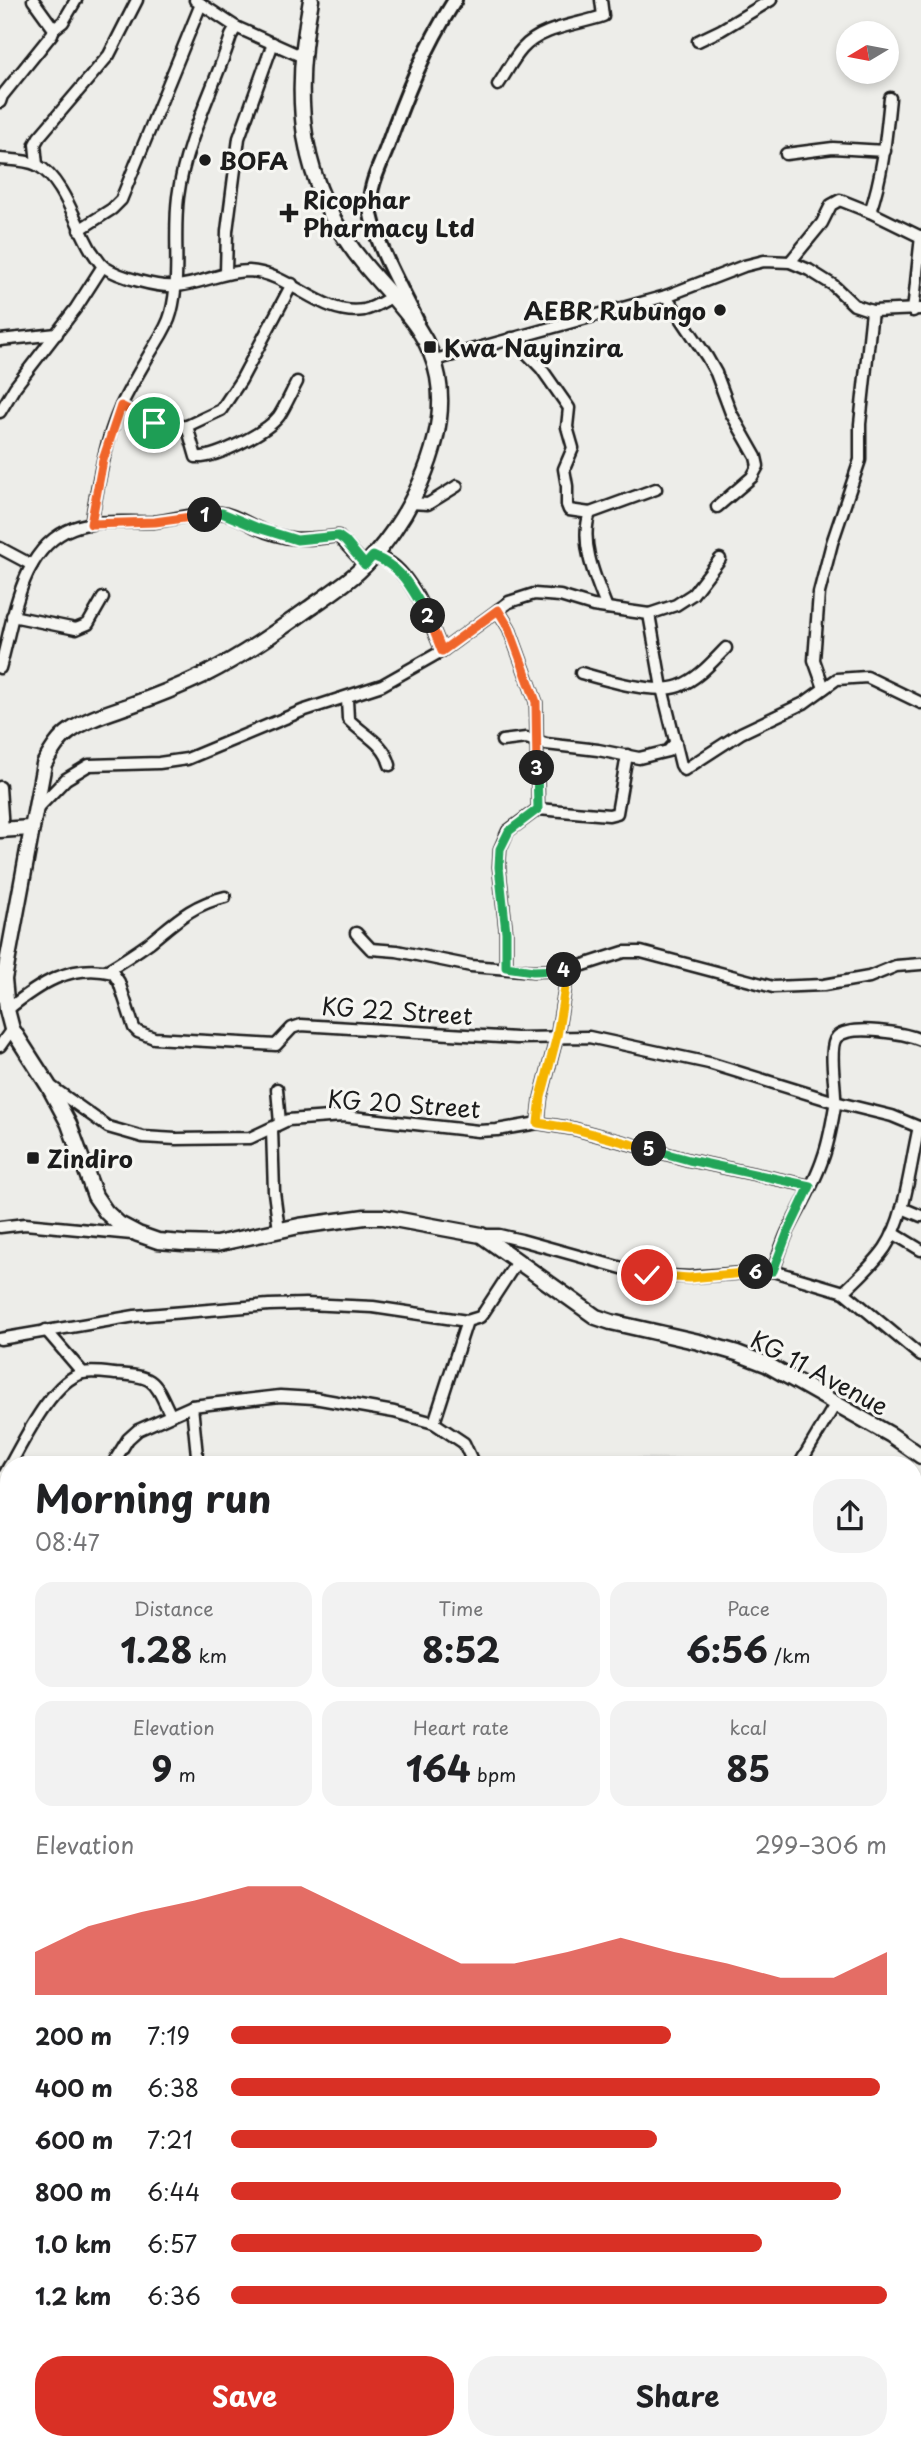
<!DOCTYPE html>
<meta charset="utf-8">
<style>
body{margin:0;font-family:"Playpen Sans",sans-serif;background:#f2f2f2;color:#202124;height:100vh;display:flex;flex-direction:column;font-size:26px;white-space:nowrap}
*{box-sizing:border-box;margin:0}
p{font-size:23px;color:#757577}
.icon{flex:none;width:38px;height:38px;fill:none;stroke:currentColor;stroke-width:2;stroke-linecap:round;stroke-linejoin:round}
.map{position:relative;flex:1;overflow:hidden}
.side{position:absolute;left:0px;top:1456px;width:922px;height:994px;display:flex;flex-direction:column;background:#fff;border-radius:28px 28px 0 0;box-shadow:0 4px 10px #0003}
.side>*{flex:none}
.needle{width:46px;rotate:260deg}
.fabs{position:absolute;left:836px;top:21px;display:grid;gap:14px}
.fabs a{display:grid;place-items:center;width:63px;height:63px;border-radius:50%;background:#fff;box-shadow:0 4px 10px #0003;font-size:35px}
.pin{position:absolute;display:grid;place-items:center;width:60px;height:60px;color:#fff;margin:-30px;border:4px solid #fff;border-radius:50%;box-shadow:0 2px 7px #0007}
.km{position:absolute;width:35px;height:35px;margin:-18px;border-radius:50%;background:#222;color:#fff;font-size:19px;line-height:35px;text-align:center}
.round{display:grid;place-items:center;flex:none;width:74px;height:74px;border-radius:28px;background:#f2f2f2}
.headline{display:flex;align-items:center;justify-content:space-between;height:119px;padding:0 35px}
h1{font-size:38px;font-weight:700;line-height:52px}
.figures{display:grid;grid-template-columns:repeat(3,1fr);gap:10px;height:119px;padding:7px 35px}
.figures div{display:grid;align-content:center;border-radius:18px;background:#f2f2f2;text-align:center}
.figures b{font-size:35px;font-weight:700}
.figures small{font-size:19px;font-weight:400}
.figures p{font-size:19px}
.chart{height:196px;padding:14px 35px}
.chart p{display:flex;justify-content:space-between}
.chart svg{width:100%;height:126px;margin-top:7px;fill:#d93025;opacity:.7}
.action{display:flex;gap:14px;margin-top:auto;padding:14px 35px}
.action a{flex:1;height:80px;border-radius:28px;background:#d93025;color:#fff;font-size:28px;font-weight:700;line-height:80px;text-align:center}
.action a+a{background:#f2f2f2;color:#202124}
ul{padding:0 35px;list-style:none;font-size:23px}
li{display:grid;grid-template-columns:112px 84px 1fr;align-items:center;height:52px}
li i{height:18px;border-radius:9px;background:#d93025}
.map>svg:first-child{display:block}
.built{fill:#ddddda}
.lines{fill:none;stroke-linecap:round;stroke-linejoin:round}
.minor-casing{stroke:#1c1c1c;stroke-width:15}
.tertiary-casing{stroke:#1c1c1c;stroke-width:18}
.secondary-casing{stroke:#1c1c1c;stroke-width:19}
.minor{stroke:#f6f6f2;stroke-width:10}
.tertiary{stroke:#f6f6f2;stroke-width:12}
.secondary{stroke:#f6f6f2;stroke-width:14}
.split-1-casing{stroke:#fff;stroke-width:14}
.split-2-casing{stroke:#fff;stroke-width:14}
.split-3-casing{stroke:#fff;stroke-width:14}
.split-4-casing{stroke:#fff;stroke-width:14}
.split-5-casing{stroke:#fff;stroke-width:14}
.split-6-casing{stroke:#fff;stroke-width:14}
.split-7-casing{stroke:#fff;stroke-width:14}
.split-1{stroke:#f0652b;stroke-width:9}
.split-2{stroke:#22a559;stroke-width:9}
.split-3{stroke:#f0652b;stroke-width:9}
.split-4{stroke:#22a559;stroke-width:9}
.split-5{stroke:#f5b400;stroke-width:9}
.split-6{stroke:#22a559;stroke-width:9}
.split-7{stroke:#f5b400;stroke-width:9}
.poi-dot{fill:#1c1c1c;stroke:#f6f6f2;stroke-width:2.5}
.labels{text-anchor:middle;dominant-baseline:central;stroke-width:6;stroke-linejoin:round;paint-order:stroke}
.poi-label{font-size:24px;font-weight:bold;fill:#1c1c1c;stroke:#f6f6f2;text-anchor:start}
.street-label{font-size:24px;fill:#1c1c1c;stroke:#f6f6f2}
</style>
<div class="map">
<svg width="921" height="2450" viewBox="0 0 921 2450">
<rect width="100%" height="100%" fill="#edede9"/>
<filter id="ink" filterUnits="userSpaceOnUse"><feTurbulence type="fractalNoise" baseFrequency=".0143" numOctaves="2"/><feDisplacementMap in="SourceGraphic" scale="14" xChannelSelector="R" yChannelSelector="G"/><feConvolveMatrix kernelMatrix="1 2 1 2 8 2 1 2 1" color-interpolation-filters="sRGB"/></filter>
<g filter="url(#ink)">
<g class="built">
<path d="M625,1457l68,1 16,7h-85z"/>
<path d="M0,1765l9,1v245l-9,-6z"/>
</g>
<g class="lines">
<defs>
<g id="minor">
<path d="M195,0l41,27"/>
<path d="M54,29l9,-7 13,-22"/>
<path d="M698,41l23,-11 50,-30"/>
<path d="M498,85c8,-12 15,-26 24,-36 19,-22 55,-24 81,-33l-2,-16"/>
<path d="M0,102l2,-6 50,-62 2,-5 -21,-29"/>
<path d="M786,154l47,-6 52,3"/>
<path d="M0,159c11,1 27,1 37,6 26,14 39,60 54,85 4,5 8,13 13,17 15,10 54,21 72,19 25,-2 47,-15 73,-15 42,2 72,46 115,39 10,-2 20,-9 29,-14"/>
<path d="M37,165l-2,-21 4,-7 70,-82 28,-55"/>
<path d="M870,212c13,-38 16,-75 20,-114"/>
<path d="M79,230l33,-21 9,-9 80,-196"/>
<path d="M790,262l32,-39 9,-18 9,-5 30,12 51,25"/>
<path d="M226,273l1,-42 12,-93 34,-95"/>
<path d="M666,296l41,61 9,16 15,40 25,44 2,9 -6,11 -35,30"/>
<path d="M913,311l8,-75"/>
<path d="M512,338l29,30 28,40 -2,19 6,21 -9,21 3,17v19l2,5 21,3"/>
<path d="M0,340l57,-6"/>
<path d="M435,360l231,-64 78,-30 20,-5 26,1 19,8 24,15 21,20 18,6 49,-2"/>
<path d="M121,406l40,20 12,1 14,-1 34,-16 20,-30 51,-96"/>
<path d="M0,412l15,-25 61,-79 27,-42"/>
<path d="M187,426l9,31c19,2 71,-25 83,-41 7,-11 12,-23 18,-34"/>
<path d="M410,503l18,1 29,-18"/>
<path d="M91,524c7,-39 13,-80 30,-118 8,-17 18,-34 28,-51 8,-14 18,-26 22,-42 10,-38 2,-77 7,-116 7,-56 36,-108 53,-161l5,-9 67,30"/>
<path d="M0,548l32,17"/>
<path d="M373,556c7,2 15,4 20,9 22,17 39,61 49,86"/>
<path d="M607,608c-11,-28 -28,-65 -17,-95l66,-24"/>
<path d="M498,610l11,18 27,74 2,107 71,6 8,-2 10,-58"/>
<path d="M649,614l13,74 19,77 3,5 57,-37 63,-30 33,-24 30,-2 54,26"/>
<path d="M12,616l64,13 12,-5 15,-26"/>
<path d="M0,668c14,-47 19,-120 73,-140 24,-9 55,-5 80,-6 20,-2 49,-11 68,-9 12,1 24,9 34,14 31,15 51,13 83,9l27,29"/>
<path d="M581,673c25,7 74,22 98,13 19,-7 33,-24 47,-38"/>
<path d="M824,688l-10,-28 5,-67 13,-50 28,-83v-36l12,-113"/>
<path d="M347,699l1,20c15,16 36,23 42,46"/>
<path d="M502,741l24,-3 20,6 52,6 41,8 29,-7 8,-9"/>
<path d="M0,787l3,43"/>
<path d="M36,810l30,-31 23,-14 70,-2 28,-4 115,-48 80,-26 60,-34 67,-49 25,-8 26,2 33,10 56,8 27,-9 17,-11 27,-35"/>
<path d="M356,933l15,16 26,2 74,15 62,5 35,-1 56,-18h17l132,35 51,-2 45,-8 27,-11 25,-2"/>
<path d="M506,967v-35l-7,-65 1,-18 8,-18 30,-22"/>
<path d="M106,971c15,-9 29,-18 43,-28 26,-21 42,-38 76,-46"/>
<path d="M7,1010c31,-25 64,-48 106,-37l6,9 15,46 4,4 16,6 122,7 16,-17 9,-3 215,13 73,-1 120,26 126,39 57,14 29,12"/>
<path d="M0,1046l12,-17"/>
<path d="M52,1087l56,40 35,10 33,2 74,-1 38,-18 55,-4 135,15 19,-1 41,-7 37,6 114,31 121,26"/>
<path d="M277,1089l3,34"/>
<path d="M538,1123l3,-26 16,-61 11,-66"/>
<path d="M272,1129l2,63 5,38"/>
<path d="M902,1208l19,8"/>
<path d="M0,1227l25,-3 107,10"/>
<path d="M893,1233l28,17"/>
<path d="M481,1235h18l22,5 126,35 42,2 84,-6 71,21 77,64"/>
<path d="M773,1271c5,-13 9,-27 15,-40 12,-24 27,-48 35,-73 6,-16 9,-35 12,-52 2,-15 -8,-59 2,-69 14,-13 68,-4 84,3"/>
<path d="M844,1292c14,-14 30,-28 41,-44 21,-31 25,-84 34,-121"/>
<path d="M46,1330l37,43"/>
<path d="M0,1339l135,-23 134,-11 37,-1 67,3 94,14"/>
<path d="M192,1406l6,59"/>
<path d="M10,1465c14,-25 43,-85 73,-92 9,-2 23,0 32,1 40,2 39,6 55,40"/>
<path d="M112,1465l16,-26 10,-9 54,-24 88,-10 34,2 80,14 40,11"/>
<path d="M474,1465l-10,-22 -30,-20 33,-102 13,-4 4,-5 34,-52"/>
<path d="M799,1465l37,-62"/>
<path d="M0,1483l9,-17"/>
<path d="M0,1554l9,5"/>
<path d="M914,1562l7,2"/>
<path d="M914,1647l7,1"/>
<path d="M0,1713l9,-31"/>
<path d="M914,1747l7,1"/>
<path d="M0,1758l9,2"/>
<path d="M914,1845l7,1"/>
<path d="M914,1986l7,1"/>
<path d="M0,2011l9,6"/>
<path d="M914,2068l7,1"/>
<path d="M914,2100l7,-12"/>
<path d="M914,2193l7,6"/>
<path d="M0,2207l9,7"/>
<path d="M914,2311l7,6"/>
<path d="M100,2450l1,-9"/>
<path d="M372,2450v-9"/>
<path d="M467,2450v-9"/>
<path d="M559,2450l1,-9"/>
<path d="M662,2450l1,-9"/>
</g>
<path id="tertiary" d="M417,321c-15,-31 -44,-81 -47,-114 -1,-20 9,-39 16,-57 19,-54 38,-101 69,-150"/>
<g id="secondary">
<path d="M311,0c-19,99 -13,184 53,264 30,37 65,64 74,113 12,65 -32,151 -79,194 -15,14 -34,26 -51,38 -32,23 -66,47 -102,65 -25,12 -52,23 -78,32 -20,7 -41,13 -58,25 -12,8 -19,21 -26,33l-40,215 3,31 5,19 36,56 21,39 26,72 11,16 13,12 19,10 20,7 25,2 33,1 83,-18 66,-9h18l98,18 115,82 15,5 88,20 38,11 29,11 125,71 30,21"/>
<path d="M0,830l30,-2"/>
</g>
</defs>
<use href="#minor" class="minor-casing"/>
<use href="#tertiary" class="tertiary-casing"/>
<use href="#secondary" class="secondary-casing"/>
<use href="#minor" class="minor"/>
<use href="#tertiary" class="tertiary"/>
<use href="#secondary" class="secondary"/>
</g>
</g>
<g class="lines" filter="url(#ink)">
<defs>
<path id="split-1" d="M154,423l-33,-17 -18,54 -12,64 64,-2 50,-7"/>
<path id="split-2" d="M205,515l17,-2 36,15 39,12 41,-4 7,5 20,24 8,-9c32,13 37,32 55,60"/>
<path id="split-3" d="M428,616l14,35 56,-41 11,18 27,74 1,66"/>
<path id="split-4" d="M537,768l1,41 -29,22 -9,18 -1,18 7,65v35l27,4 31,-1"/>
<path id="split-5" d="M564,970h4l-11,66 -16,61 -3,26 37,6 74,20"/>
<path id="split-6" d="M649,1149l40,11 121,26 -23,48 -14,37 -17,1"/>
<path id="split-7" d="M647,1275l42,3 67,-6"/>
</defs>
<use href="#split-1" class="split-1-casing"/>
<use href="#split-2" class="split-2-casing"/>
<use href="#split-3" class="split-3-casing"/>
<use href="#split-4" class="split-4-casing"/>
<use href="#split-5" class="split-5-casing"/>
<use href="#split-6" class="split-6-casing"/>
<use href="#split-7" class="split-7-casing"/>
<use href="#split-1" class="split-1"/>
<use href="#split-2" class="split-2"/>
<use href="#split-3" class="split-3"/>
<use href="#split-4" class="split-4"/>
<use href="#split-5" class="split-5"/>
<use href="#split-6" class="split-6"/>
<use href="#split-7" class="split-7"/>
</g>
<g class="poi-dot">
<circle cx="205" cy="160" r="7"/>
<path d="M285.5 202.5h7v7h7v7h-7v7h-7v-7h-7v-7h7z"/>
<circle cx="720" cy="310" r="7"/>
<rect x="423" y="340" width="14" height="14" rx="3.5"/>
<rect x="26" y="1151" width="14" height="14" rx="3.5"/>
</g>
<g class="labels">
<g class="poi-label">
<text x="219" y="160">BOFA</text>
<text x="303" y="199">Ricophar<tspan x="303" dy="28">Pharmacy Ltd</tspan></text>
<text x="706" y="310" text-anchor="end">AEBR Rubungo</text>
<text x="444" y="347">Kwa Nayinzira</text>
<text x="47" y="1158">Zindiro</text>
</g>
<g class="street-label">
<text transform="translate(397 1010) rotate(4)">KG 22 Street</text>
<text transform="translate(404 1103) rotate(4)">KG 20 Street</text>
<text transform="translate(820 1372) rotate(28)">KG 11 Avenue</text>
</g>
</g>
</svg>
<div class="fabs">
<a><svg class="needle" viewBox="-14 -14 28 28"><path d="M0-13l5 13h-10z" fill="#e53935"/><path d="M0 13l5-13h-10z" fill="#757577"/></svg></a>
</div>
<div class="pin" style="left:154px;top:423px;background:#1e9e55"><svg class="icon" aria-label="arrive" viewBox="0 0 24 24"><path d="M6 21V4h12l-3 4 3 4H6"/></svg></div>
<div class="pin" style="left:647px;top:1275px;background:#d93025"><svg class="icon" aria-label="check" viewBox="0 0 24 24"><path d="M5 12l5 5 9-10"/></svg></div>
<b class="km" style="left:205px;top:515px">1</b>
<b class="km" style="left:428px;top:616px">2</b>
<b class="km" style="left:537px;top:768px">3</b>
<b class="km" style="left:564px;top:970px">4</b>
<b class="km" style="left:649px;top:1149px">5</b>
<b class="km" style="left:756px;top:1272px">6</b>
<section class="side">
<div class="headline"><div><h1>Morning run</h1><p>08:47</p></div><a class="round"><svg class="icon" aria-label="share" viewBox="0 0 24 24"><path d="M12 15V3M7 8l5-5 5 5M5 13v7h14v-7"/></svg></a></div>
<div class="figures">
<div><p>Distance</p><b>1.28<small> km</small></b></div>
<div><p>Time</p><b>8:52</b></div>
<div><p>Pace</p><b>6:56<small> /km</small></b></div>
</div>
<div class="figures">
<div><p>Elevation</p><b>9<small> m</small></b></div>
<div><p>Heart rate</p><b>164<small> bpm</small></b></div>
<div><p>kcal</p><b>85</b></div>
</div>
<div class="chart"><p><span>Elevation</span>299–306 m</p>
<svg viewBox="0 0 160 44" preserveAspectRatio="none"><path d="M0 44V29L10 20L20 15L30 11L40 6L50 6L60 15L70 24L80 33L90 33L100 29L110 24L120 29L130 33L140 38L150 38L160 29V44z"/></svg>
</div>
<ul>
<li><b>200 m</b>7:19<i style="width:67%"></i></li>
<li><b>400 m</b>6:38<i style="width:99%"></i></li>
<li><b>600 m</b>7:21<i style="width:65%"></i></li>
<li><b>800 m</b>6:44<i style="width:93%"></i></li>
<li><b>1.0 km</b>6:57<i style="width:81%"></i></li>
<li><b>1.2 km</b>6:36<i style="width:100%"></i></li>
</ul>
<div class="action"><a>Save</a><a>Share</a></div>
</section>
</div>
